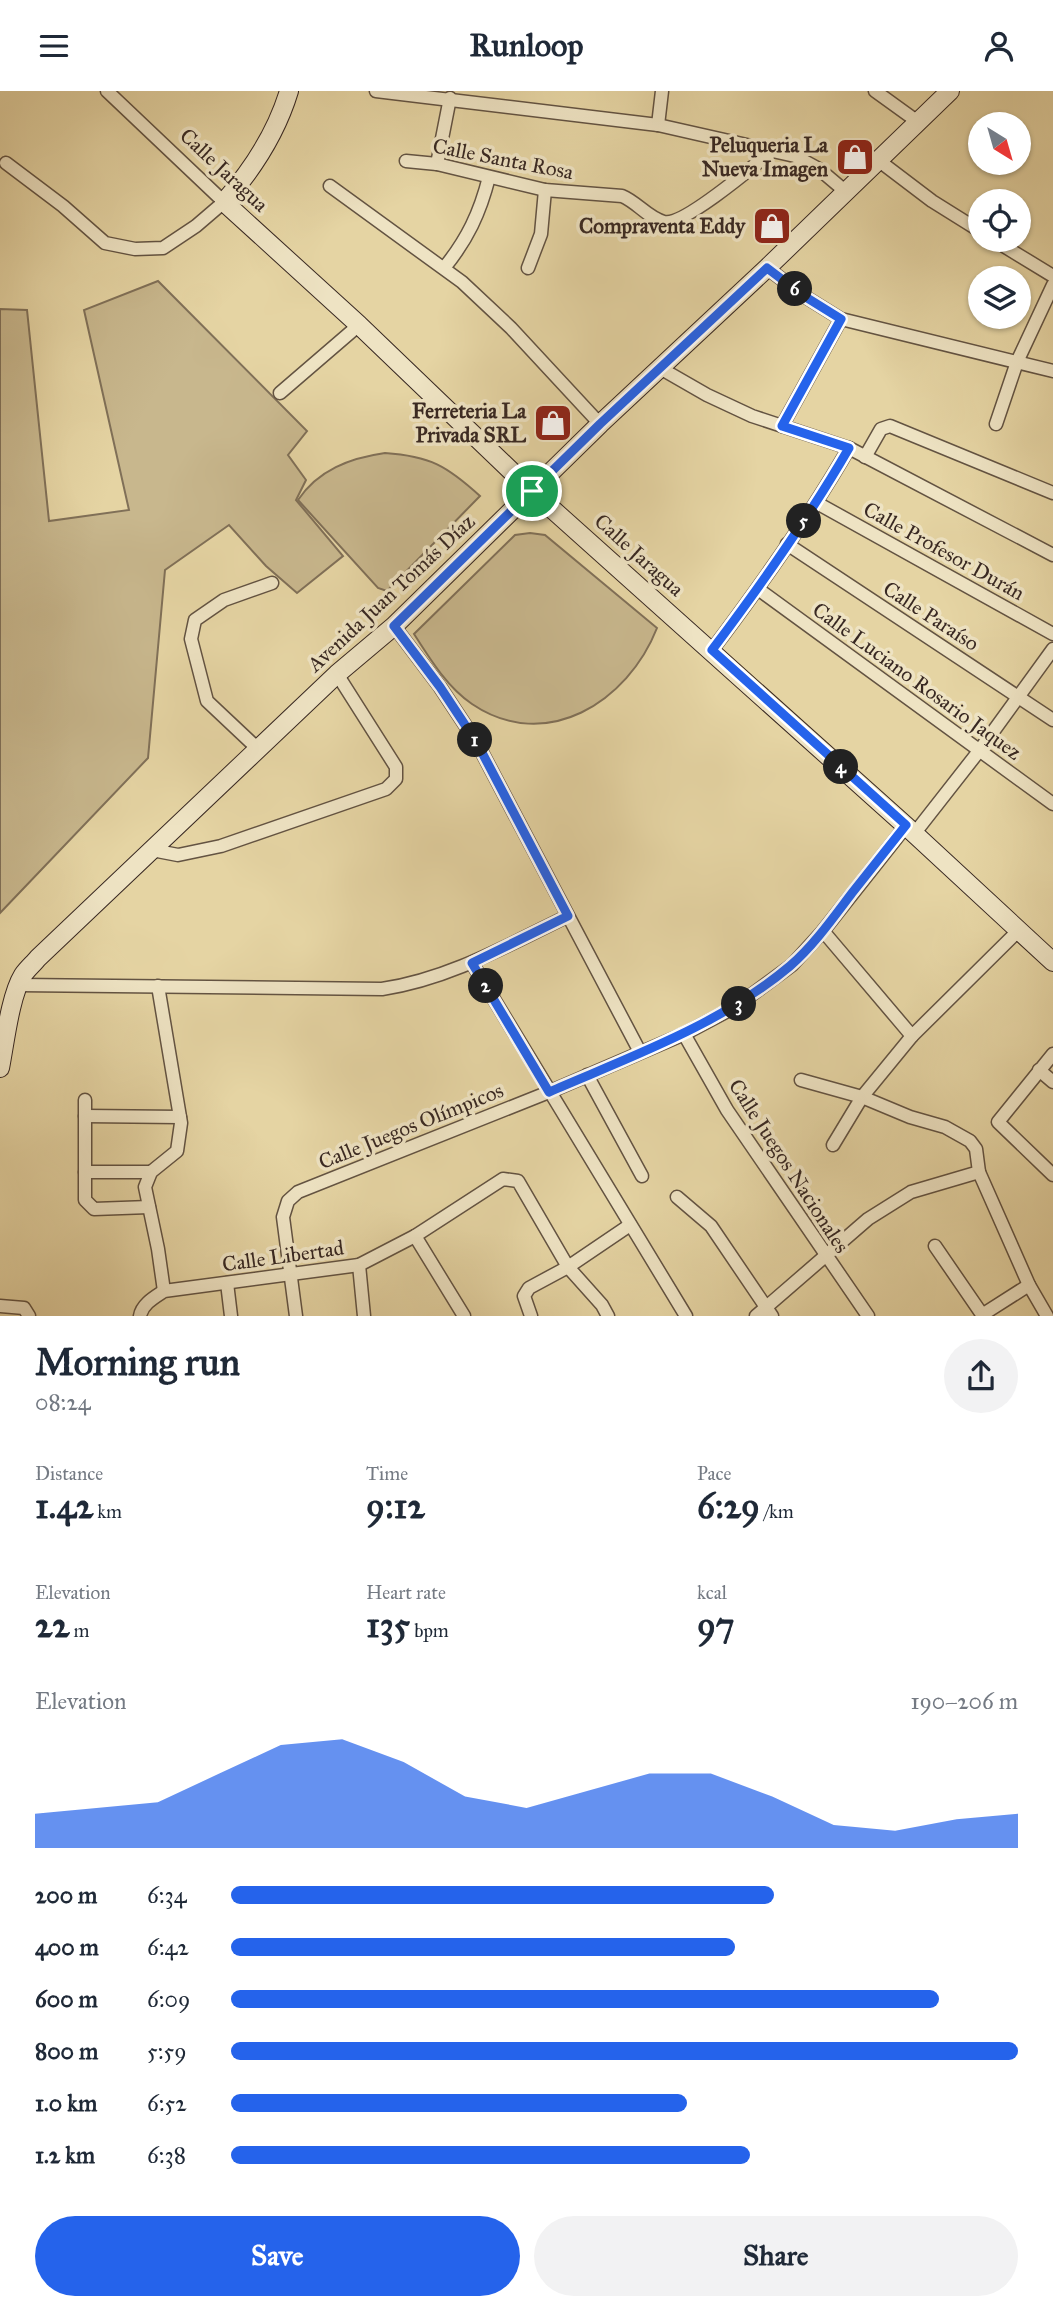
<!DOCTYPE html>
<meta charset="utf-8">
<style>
body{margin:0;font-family:"IM FELL Great Primer",serif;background:#f2f2f3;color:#1f2937;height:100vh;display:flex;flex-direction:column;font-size:26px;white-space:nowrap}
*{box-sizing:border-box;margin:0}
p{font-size:23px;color:#747a83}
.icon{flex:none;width:38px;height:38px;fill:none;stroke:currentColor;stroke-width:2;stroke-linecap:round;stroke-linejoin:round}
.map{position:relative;height:1225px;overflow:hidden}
.drawer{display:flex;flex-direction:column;background:#fff;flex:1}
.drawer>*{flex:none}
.needle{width:46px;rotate:143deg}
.buttons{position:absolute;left:968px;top:21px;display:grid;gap:14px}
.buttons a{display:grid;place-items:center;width:63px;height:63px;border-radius:50%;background:#fff;box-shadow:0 2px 5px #0004;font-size:35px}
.pin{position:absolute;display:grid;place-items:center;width:60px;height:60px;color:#fff;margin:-30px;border:4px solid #fff;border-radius:50%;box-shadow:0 2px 7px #0007}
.km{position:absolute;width:35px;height:35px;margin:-18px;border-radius:50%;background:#222;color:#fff;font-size:19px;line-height:35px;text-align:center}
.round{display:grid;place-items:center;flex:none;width:74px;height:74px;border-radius:37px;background:#f2f2f3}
.head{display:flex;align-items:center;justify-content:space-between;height:119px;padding:0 35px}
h1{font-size:38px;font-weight:700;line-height:52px}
.metrics{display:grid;grid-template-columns:repeat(3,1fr);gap:10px;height:119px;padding:7px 35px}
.metrics div{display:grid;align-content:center}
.metrics b{font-size:35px;font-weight:700}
.metrics small{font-size:19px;font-weight:400}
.metrics p{font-size:19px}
.chart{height:196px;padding:14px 35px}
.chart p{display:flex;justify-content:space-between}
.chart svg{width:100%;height:126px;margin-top:7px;fill:#2563eb;opacity:.7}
.action{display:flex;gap:14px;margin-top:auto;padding:14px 35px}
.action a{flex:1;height:80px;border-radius:42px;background:#2563eb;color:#fff;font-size:28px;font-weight:700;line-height:80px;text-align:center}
.action a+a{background:#f2f2f3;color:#1f2937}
ul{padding:0 35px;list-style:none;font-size:23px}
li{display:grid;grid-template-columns:112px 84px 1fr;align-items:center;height:52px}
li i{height:18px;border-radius:9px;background:#2563eb}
header{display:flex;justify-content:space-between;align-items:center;height:91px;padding:0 35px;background:#fff;font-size:32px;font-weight:700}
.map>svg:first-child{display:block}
.green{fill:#c8b78d;stroke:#807058;stroke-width:2}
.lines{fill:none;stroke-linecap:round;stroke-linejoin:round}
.street-casing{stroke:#635342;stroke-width:15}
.secondary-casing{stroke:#382822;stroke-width:20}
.street{stroke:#eee3c3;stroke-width:12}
.secondary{stroke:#eee3c3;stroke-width:18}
.route-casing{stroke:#fff;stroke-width:14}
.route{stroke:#2563eb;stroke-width:9}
.labels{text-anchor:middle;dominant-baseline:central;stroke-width:7;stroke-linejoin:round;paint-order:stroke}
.poi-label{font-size:21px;font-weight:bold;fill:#382822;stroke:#eee3c3;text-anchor:end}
.street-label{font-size:21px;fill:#382822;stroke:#eee3c3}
</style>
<header><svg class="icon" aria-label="menu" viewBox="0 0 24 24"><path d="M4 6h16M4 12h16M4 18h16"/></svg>Runloop<svg class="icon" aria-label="person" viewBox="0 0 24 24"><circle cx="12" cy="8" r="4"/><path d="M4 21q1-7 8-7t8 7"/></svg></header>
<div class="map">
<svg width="1053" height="1225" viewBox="0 0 1053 1225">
<rect width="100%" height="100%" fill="#e5d4a3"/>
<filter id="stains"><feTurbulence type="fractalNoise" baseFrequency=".00286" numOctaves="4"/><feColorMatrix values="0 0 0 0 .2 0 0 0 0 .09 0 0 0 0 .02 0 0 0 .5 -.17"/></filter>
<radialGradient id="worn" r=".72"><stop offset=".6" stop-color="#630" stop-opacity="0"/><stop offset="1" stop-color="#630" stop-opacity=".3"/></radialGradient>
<g class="green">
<path d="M158,190l149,150 -19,24 18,25 -10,20 47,56 -46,37 -31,-27 -37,-41 -64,45 -17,188 -148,155v-604l27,1 22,211 80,-11 -45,-200z"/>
<path d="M385,362c45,3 62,13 95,43l-93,95 -9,-3 -80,-88c20,-30 52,-42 87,-47z"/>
<path d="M530,442l15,2 112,93c-29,74 -111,126 -185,76 -25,-17 -42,-45 -58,-70l101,-99z"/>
</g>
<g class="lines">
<defs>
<g id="street">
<path d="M376,0l282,34 137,31 24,13 26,22"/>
<path d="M875,0l43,31"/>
<path d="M658,34l4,-34"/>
<path d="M878,69l54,41 48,30"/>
<path d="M406,70l31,3 108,26 77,6c15,6 26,22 42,26 19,4 91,-57 108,-71"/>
<path d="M6,72l57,43 42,37 30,6 28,-1 33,-22 28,-24 -117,-111"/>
<path d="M437,73l13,-66"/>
<path d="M330,95l132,96 49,46 89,96"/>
<path d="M994,149l59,36"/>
<path d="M444,177c23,-28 36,-55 45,-91"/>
<path d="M528,177l13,-34 4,-44"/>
<path d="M767,177l37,28 37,23 212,52"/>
<path d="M660,277l47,27 45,21 97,32 204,107"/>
<path d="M280,302l79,-68"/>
<path d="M996,333l21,-62 36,-77"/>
<path d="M782,335l59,-107"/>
<path d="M865,366l16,-28 9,-3 163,67"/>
<path d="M817,412l236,131"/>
<path d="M787,453l266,176"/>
<path d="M758,498l295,215"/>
<path d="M394,535l46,61 37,56 163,309"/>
<path d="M712,559c49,-65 96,-131 137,-202"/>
<path d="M259,659l-52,-49 -16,-62 4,-19 29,-20 48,-17"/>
<path d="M914,743l65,-83 74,-102"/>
<path d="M152,759l26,5 43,-9 165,-57 10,-10v-12l-59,-93"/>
<path d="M823,840l89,105 106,-105"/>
<path d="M472,872l214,353"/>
<path d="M19,894l363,4c67,-10 126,-44 186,-73"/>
<path d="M158,895l23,137 -4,28 -26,21 -6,15 13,62 6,42"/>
<path d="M684,943l43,76 141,206"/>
<path d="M1053,963l-55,68 55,53"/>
<path d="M1039,979l14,12"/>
<path d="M587,984l55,101"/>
<path d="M85,1009v100l9,9 55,-2"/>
<path d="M85,1025l95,1"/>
<path d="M833,1054l29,-48 50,-61"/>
<path d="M85,1081h66"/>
<path d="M979,1081l50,113 18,31"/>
<path d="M677,1106l34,29 61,90"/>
<path d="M415,1145l49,80"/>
<path d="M935,1155l46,67h4l44,-28"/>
<path d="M359,1174l5,51"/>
<path d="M227,1192l4,33"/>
<path d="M0,1215l24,2 5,8"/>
<path d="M140,1225c2,-12 15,-19 24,-25l195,-26 56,-29 88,-57 15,2 50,86 34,38 6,11"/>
<path d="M296,1225l-13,-99 5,-16 10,-9 251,-100 135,-58 51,-27 57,-42 31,-34 83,-105"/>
<path d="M531,1225l-7,-20 5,-8 39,-21 62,-42"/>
<path d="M756,1225l112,-97 43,-27 68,-20 -3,-23 -6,-8 -25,-14 -35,-10 -48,-20 -61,-17"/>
</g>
<g id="secondary">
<path d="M289,0c-13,43 -36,78 -65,111l135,123 173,166 374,335 147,136"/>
<path d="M0,977c5,-25 10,-72 23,-93 4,-6 11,-12 15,-17l299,-284 57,-48 206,-202 167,-156 183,-177"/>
</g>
</defs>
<use href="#street" class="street-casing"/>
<use href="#secondary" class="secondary-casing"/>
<use href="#street" class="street"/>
<use href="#secondary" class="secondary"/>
</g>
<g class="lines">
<defs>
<path id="route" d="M767,177l37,28 37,23 -59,107 67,22c-41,71 -88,137 -137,202l194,175c-18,23 -36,45 -54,68 -19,25 -38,52 -62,73 -70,59 -158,90 -241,126l-77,-129 96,-47 -91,-173 -37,-56 -46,-61 206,-202z"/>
</defs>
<use href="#route" class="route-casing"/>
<use href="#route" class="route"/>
</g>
<defs>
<symbol id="shop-square" viewBox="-11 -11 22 22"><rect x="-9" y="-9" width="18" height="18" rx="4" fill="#8f2418" stroke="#eee3c3"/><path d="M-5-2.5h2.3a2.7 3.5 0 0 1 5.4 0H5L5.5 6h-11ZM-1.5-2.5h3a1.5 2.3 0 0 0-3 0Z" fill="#fff"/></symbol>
</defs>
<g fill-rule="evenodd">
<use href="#shop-square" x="833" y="44" width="44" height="44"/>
<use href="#shop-square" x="750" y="113" width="44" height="44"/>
<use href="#shop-square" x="531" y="310" width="44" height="44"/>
</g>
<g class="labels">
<g class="poi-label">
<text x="828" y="54">Peluqueria La<tspan x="828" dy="24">Nueva Imagen</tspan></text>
<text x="745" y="135">Compraventa Eddy</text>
<text x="526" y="320">Ferreteria La<tspan x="526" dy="24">Privada SRL</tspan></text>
</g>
<g class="street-label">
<text transform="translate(503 68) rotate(11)">Calle Santa Rosa</text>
<text transform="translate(224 79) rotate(43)">Calle Jaragua</text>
<text transform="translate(944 460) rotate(29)">Calle Profesor Durán</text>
<text transform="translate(639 464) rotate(42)">Calle Jaragua</text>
<text transform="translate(391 502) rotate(-43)">Avenida Juan Tomás Díaz</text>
<text transform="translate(931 525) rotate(33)">Calle Paraíso</text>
<text transform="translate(917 590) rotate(36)">Calle Luciano Rosario Jaquez</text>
<text transform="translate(411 1035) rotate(-22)">Calle Juegos Olímpicos</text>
<text transform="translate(789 1075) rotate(57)">Calle Juegos Nacionales</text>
<text transform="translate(283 1165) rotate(-8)">Calle Libertad</text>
</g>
</g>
<rect width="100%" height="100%" filter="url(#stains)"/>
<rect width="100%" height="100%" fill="url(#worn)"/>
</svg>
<div class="buttons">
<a><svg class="needle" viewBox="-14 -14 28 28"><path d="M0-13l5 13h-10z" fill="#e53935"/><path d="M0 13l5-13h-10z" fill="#747a83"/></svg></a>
<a><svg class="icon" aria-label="locate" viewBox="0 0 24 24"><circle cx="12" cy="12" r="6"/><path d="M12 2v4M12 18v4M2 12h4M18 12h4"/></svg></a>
<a><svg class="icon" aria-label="layers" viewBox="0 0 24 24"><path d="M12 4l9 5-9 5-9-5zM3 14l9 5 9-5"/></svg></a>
</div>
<div class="pin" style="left:532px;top:400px;background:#1e9e55"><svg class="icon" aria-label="arrive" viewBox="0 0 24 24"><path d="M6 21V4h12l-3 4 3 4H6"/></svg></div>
<b class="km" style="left:475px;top:649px">1</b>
<b class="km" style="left:486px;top:895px">2</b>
<b class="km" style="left:739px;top:913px">3</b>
<b class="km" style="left:841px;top:676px">4</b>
<b class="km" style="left:804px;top:430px">5</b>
<b class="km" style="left:795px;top:198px">6</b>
</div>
<section class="drawer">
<div class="head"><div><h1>Morning run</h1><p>08:24</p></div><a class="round"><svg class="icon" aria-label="share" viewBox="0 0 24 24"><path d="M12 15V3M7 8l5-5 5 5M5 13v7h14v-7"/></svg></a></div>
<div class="metrics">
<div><p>Distance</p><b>1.42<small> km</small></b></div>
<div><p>Time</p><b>9:12</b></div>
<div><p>Pace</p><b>6:29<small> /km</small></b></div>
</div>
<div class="metrics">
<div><p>Elevation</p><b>22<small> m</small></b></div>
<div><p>Heart rate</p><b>135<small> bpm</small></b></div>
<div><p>kcal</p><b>97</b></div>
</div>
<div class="chart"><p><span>Elevation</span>190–206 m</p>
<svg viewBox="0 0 160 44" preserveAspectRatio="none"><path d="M0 44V32L10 30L20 28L30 18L40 8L50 6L60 14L70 26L80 30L90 24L100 18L110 18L120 26L130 36L140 38L150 34L160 32V44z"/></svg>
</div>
<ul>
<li><b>200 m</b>6:34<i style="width:69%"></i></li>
<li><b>400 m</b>6:42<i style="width:64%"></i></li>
<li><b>600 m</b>6:09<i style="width:90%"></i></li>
<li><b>800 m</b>5:59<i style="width:100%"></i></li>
<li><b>1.0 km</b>6:52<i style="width:58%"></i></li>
<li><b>1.2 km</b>6:38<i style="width:66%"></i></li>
</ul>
<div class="action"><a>Save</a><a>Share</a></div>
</section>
